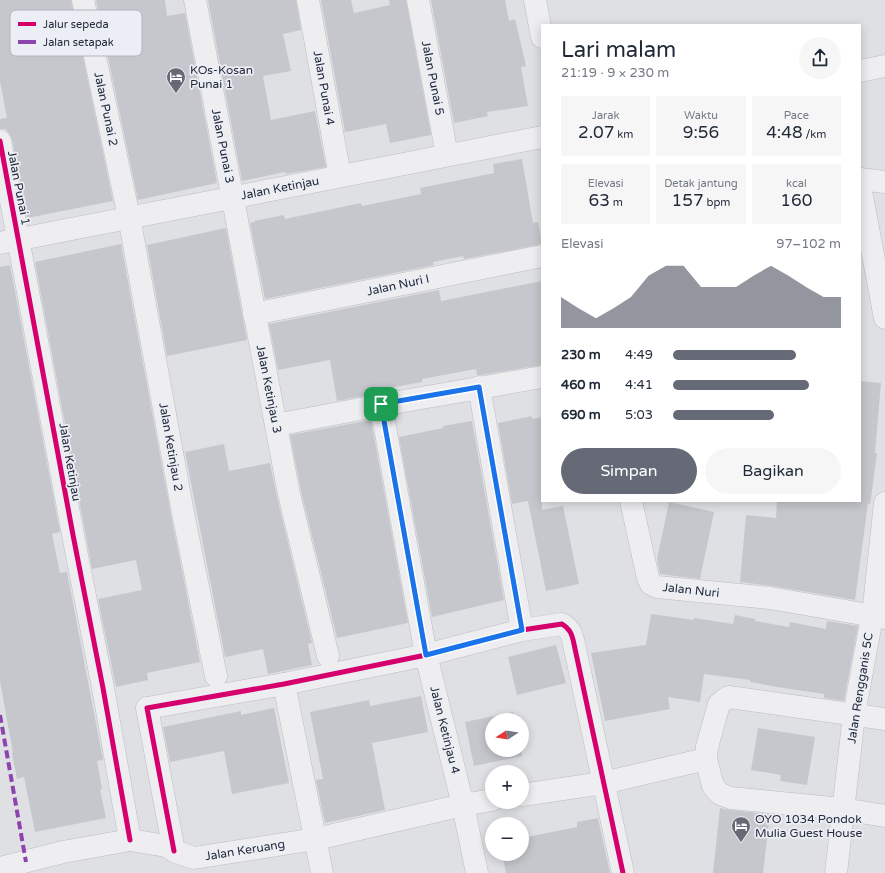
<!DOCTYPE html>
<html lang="id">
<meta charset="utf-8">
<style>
body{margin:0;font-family:"Varela Round",sans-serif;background:#f6f6f7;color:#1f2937;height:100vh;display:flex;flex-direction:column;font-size:15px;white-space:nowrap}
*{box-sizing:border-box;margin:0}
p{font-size:13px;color:#747a83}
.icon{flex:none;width:22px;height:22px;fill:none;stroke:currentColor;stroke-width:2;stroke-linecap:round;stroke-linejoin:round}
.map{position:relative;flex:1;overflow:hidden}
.panel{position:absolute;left:541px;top:24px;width:320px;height:478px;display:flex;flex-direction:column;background:#fff;border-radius:0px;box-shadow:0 2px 10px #0003}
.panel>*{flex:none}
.needle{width:26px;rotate:258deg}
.controls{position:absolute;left:485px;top:713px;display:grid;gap:8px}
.controls a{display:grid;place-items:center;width:44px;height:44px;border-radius:50%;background:#fff;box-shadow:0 2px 10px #0003;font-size:20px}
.pin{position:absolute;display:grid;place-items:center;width:34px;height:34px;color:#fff;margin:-17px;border-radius:8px;box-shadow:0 2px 6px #0006}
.round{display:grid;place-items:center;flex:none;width:42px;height:42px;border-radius:21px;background:#f6f6f7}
.headline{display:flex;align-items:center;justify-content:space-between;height:68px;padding:0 20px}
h1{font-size:22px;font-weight:600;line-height:30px}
.stats{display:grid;grid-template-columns:repeat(3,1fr);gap:6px;height:68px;padding:4px 20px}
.stats div{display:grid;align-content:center;border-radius:0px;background:#f6f6f7;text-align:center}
.stats b{font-size:17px;font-weight:600}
.stats small{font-size:11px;font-weight:400}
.stats p{font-size:11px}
.chart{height:112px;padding:8px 20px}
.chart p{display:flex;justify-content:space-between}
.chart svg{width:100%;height:72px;margin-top:4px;fill:#666a77;opacity:.7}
.primary-button{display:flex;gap:8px;margin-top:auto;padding:8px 20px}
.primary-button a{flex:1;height:46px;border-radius:24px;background:#666a77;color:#fff;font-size:16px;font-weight:600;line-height:46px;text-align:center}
.primary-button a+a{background:#f6f6f7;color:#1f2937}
ul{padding:0 20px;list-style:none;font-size:13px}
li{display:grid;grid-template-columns:64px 48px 1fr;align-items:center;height:30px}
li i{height:10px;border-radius:5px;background:#666a77}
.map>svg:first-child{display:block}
.building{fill:#c6c7cc}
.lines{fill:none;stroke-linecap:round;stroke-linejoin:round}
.minor-casing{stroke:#bbbdc0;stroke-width:23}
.minor{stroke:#eeeef1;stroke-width:22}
.quiet{stroke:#8e44ad;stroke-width:4;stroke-dasharray:8 4;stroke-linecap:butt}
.cycleway-casing{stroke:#ebeef4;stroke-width:8}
.cycleway{stroke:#d6006c;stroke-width:5}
.route-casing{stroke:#fff;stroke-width:8}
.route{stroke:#1a73e8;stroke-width:5}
.labels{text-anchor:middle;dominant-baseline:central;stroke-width:3.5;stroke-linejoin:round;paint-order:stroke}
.poi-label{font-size:12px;fill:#262b3c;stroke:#ebeef4;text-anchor:start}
.street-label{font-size:12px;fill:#262b3c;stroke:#ebeef4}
.key{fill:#ebeef4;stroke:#b0b4bd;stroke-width:1}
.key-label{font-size:11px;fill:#262b3c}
</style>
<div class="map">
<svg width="885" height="873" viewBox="0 0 885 873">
<rect width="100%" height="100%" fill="#dee0e4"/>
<g class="building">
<path d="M0,0h71l42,201 -86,17 -15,-79 -3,-6 -4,-4h-5v-10l7,-1 -7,-37z"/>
<path d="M96,0h69l2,16 18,-3 32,170 -79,17z"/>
<path d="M208,0h88l5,30 -18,4 8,37 -28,5 8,44 44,-9 11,56 -40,7 -1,-2 -43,9z"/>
<path d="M321,0h30l3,13 36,-8 -1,-5h17l25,135 -41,8 -4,-19 -41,8z"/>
<path d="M431,0h74l4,21 6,-2 11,47 -5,1 7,39 -41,6 1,4 -34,7z"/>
<path d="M522,159l11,64 5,-1 4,22 -78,15 -1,-3 -30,6 1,3 -169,34 -15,-76 5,-1 -1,-1 30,-6 1,4 76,-16 1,3 59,-12 -1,-6 74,-15 -1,-9z"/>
<path d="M226,228l21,112 -80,16 -20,-111z"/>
<path d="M121,244l50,271 29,147 -53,11 1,7 -32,7 -18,-88 44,-9 -6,-30 -44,9 -57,-307z"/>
<path d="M10,265l50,267 -8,2 8,39 7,-1 36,188 -6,1 5,28h-2l6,29 -71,14 -11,-55 -7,2 -5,-26h1l-13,-72v-414z"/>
<path d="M542,281v84l-61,10h-4l-1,-6 -54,10v3l-54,10v3l-31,6 -7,-41 -52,10 -9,-46 170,-34 2,11z"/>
<path d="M860,381l21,2 -6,70h2l-5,38 -2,13 -2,-1 -13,97 -83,-14 -32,-4 6,-67 30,3 1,-17h83z"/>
<path d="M532,416v3l10,-2v93l21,-4 16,78 -33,7 -18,-90 -16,3 -14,-81z"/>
<path d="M371,420l37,203 -71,15 -36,-147 -11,-56z"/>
<path d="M472,421l32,179 -72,17 -33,-180 44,-9v-2z"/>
<path d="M224,444l5,27 41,-8 7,34 35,146 -4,1 4,21 -44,9 -5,-25 -38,8 -40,-205z"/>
<path d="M669,502l45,10 -14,67 -40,-5 -3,-15z"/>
<path d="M651,614l43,6v-2l39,6 2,-9 20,4v2l34,6 1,-5 36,7 1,-8 31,5 -14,75 -20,-3v-4l-47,-7 -27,-5v-2l-46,-6 -4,28 -32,-5 2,12 -65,12 -14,-68 55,-8z"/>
<path d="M556,645l10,38 -49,12 -9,-38z"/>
<path d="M421,696l7,36 -56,11 13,67 -60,13 -9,-43 7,-1 -13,-67 59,-12 1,6z"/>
<path d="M274,708l15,75 -57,11 -8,-43 -54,11 -7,-35 78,-16v4z"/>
<path d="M513,712l2,8h-23v30h29l1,6 -48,10 -9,-44z"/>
<path d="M758,728l57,9 -8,48 -27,-4 1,-6 -30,-5z"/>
<path d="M720,808l10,2 40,4 -7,59h-50z"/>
<path d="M598,818l12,55h-104l-4,-19h20v-16l55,-11v-5z"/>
</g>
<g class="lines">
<defs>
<g id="minor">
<path d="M83,0l46,217 54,296 33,163"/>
<path d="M195,0l94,494 39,162"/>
<path d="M308,0l32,176"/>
<path d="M418,0l29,155"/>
<path d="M535,0l7,37"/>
<path d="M860,71l25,-5"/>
<path d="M0,141l73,394 30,153 27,152"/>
<path d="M860,179l25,3"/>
<path d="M860,186l25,132"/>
<path d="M0,243l542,-106"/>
<path d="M254,314l288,-58"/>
<path d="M479,387l43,243"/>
<path d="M381,405l45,250 37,150 14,68"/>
<path d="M276,425l105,-20 161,-28"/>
<path d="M631,501l17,77 3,6 6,3 113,11 115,20"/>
<path d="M284,684l38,189"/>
<path d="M885,719l-156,-22 -5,3 -5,4 -12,43 -1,12 7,27 7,8 11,4 111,11 43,7"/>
<path d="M522,795l81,-12 103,-24"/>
<path d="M174,851l-27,-143 137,-24 142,-29 96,-25 40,-6c8,5 10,10 12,20l49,229"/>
<path d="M0,868l63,-16 67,-12 36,6 8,5 20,7 122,-19 147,-34 29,-5"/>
<path d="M836,873l18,-158 20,-109 11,-103"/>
</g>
</defs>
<use href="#minor" class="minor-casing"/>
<use href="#minor" class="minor"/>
<path class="quiet" d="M0,715l26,147"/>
<defs>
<g id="cycleway">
<path d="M0,141l73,394 30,153 27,152"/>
<path d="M174,851l-27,-143 137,-24 142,-29 96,-25 40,-6c8,5 10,10 12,20l49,229"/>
</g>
</defs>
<use href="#cycleway" class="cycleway-casing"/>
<use href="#cycleway" class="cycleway"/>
</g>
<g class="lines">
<defs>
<path id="route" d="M479,387l43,243 -96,25 -45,-251z"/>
</defs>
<use href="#route" class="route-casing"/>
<use href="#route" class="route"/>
</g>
<defs>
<symbol id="hotel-pin" viewBox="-11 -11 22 30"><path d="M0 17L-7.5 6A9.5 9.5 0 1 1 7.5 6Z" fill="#666a77" stroke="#ebeef4"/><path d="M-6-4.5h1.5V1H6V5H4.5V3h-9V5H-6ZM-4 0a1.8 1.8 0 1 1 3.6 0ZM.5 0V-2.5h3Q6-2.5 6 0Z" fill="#fff"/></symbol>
</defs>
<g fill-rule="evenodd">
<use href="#hotel-pin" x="165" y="66" width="22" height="30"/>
<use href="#hotel-pin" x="730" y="815" width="22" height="30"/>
</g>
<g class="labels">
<g class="poi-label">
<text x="190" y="70">KOs-Kosan<tspan x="190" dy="14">Punai 1</tspan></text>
<text x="755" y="819">OYO 1034 Pondok<tspan x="755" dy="14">Mulia Guest House</tspan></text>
</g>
<g class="street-label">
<text transform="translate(433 78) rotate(79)">Jalan Punai 5</text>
<text transform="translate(324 88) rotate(80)">Jalan Punai 4</text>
<text transform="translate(106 109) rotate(78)">Jalan Punai 2</text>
<text transform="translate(223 146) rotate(79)">Jalan Punai 3</text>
<text transform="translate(19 188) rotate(79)">Jalan Punai 1</text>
<text transform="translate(280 188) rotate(-11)">Jalan Ketinjau</text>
<text transform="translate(398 285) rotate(-12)">Jalan Nuri I</text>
<text transform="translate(269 389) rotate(79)">Jalan Ketinjau 3</text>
<text transform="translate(171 447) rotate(80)">Jalan Ketinjau 2</text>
<text transform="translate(70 462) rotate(80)">Jalan Ketinjau</text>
<text transform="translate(691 590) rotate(6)">Jalan Nuri</text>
<text transform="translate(860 688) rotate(-81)">Jalan Rengganis 5C</text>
<text transform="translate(445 730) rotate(76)">Jalan Ketinjau 4</text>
<text transform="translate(245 850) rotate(-9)">Jalan Keruang</text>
</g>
</g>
<rect x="10" y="10" width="132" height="46" rx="6" class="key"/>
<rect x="18" y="22" width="18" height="4" fill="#d6006c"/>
<rect x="18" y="40" width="18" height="4" fill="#8e44ad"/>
<g class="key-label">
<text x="43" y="28">Jalur sepeda</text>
<text x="43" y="46">Jalan setapak</text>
</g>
</svg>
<div class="controls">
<a><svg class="needle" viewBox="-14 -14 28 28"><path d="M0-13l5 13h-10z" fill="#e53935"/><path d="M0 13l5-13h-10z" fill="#747a83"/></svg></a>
<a>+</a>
<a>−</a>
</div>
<div class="pin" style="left:381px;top:404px;background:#1e9e55"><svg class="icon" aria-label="arrive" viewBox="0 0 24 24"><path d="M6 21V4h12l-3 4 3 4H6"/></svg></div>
<section class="panel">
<div class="headline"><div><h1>Lari malam</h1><p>21:19 · 9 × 230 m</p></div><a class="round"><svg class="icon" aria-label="share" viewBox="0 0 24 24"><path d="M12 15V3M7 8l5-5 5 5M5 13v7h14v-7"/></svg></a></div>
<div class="stats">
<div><p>Jarak</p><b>2.07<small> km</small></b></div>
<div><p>Waktu</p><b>9:56</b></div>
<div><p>Pace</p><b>4:48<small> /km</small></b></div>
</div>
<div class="stats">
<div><p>Elevasi</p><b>63<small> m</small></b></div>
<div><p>Detak jantung</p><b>157<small> bpm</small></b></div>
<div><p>kcal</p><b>160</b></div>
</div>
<div class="chart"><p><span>Elevasi</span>97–102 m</p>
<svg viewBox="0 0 160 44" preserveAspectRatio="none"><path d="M0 44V25L10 32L20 38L30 32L40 25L50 12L60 6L70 6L80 19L90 19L100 19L110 12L120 6L130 12L140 19L150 25L160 25V44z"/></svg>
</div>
<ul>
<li><b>230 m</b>4:49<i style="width:73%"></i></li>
<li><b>460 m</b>4:41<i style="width:81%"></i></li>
<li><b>690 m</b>5:03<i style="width:60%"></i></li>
</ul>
<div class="primary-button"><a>Simpan</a><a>Bagikan</a></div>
</section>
</div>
